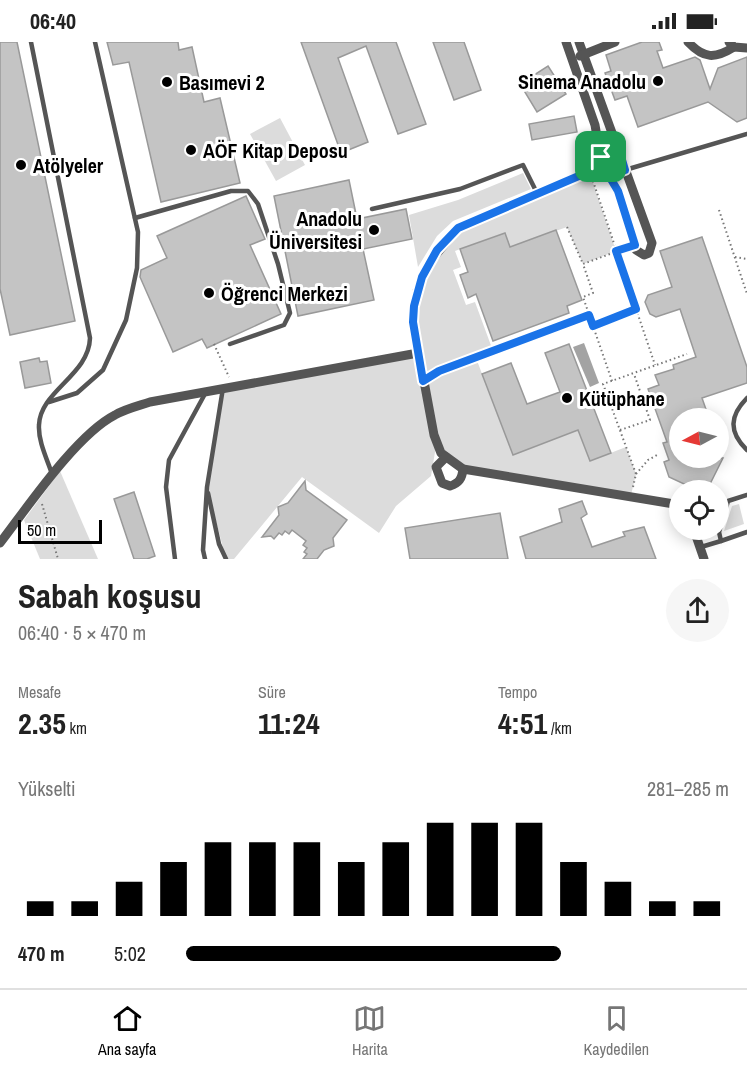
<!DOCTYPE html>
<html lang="tr">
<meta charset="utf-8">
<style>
body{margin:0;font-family:"Archivo Narrow",sans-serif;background:#f6f6f6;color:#222;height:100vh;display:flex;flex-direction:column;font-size:22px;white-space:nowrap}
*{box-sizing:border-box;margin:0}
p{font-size:20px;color:#767676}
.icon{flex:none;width:33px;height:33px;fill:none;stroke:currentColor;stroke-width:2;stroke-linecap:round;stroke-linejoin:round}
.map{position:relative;height:517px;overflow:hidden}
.side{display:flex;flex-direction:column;background:#fff;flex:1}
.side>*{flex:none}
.needle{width:39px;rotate:263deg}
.controls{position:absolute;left:669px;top:366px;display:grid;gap:12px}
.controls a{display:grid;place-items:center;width:60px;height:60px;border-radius:50%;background:#fff;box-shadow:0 3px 15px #0003;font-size:30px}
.scale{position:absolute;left:18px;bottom:15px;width:84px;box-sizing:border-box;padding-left:6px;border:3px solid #000;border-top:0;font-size:16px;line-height:21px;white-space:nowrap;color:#000;-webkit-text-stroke:4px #fff;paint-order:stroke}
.pin{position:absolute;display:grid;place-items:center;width:51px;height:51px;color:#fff;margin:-26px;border-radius:12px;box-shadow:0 3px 9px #0006}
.round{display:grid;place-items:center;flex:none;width:63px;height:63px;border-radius:32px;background:#f6f6f6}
.head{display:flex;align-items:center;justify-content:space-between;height:102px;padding:0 18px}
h1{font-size:33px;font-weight:800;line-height:45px}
.stats{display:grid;grid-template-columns:repeat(3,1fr);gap:9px;height:102px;padding:6px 18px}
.stats div{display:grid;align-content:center}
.stats b{font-size:30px;font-weight:800}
.stats small{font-size:16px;font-weight:400}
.stats p{font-size:16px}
.chart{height:168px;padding:12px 18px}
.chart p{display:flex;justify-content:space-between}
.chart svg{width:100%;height:108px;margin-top:6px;stroke:#000;stroke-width:6}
ul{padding:0 18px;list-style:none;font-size:20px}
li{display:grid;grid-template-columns:96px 72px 1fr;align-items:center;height:45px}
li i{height:15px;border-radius:8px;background:#000}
.status{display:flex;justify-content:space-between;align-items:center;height:42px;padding:0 30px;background:#fff;direction:ltr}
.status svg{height:16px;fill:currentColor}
.dock{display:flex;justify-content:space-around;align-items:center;height:84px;border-top:2px solid #e0e0e0;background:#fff;font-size:16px;color:#767676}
.dock a{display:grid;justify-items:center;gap:3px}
.dock .current{color:#000}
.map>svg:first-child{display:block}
.green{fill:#dcdcdc}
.water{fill:#a3a3a3}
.building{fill:#c4c4c4;stroke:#999;stroke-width:1.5}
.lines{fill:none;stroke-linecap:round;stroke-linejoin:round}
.path{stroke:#777;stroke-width:2;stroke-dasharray:1.5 3;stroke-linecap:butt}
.lane{stroke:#555;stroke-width:4.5}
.street{stroke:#555;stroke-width:9}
.route-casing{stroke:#fff;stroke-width:12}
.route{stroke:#1a73e8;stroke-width:8}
.poi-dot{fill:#000;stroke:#fff;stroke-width:2}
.labels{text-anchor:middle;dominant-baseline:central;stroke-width:6;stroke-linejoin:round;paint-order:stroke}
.poi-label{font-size:20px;font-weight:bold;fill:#000;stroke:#fff;text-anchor:start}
</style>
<div class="status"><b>06:40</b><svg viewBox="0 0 49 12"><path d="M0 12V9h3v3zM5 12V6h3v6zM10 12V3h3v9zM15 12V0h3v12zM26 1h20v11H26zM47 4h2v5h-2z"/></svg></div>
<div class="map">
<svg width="747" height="517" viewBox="0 0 747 517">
<rect width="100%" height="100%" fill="#fff"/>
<g class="green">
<path d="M280,76l25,47 -29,16 -26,-47z"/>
<path d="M589,129l27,80 -33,13 -16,-37 -57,20 -6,-14 -49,18 6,16 -8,3 13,35 9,-3 18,49 -17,7 37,97 65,-25 12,31 36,-14 10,27 -5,21 -168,-26 -27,-23 -5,30 -35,30 -17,27 -77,-56 -68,82h-8l-19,-72 16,-99 194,-35 -4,-31 9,-45 36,-49z"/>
<path d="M523,131l8,16 -78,32 -16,15 -19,31 -9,-52 49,-15z"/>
<path d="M60,429l38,88h-58l-16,-39z"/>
<path d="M739,462l5,20 -20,7 8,-25z"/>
</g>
<path class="water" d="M584,301l15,40 -9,4 -17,-40z"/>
<g class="building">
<path d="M0,0h17l58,279 -65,14 -10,-46z"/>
<path d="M107,0h71l1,8 13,-3 12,55 16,-4 20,85 -79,19 -32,-140 -16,3z"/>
<path d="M301,0h95l30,82 -28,10 -32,-88 -28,12 30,84 -27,11z"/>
<path d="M433,0h31l17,48 -27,10z"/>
<path d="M642,0h17l3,8 -5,1 6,17 32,-11 5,3 10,29 8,-21 29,-11v61l-10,4 -29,-20 -70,25 -11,-31 -12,4 -10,-27 6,-2 -5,-16z"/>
<path d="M548,24l18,28 -29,18 -17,-28z"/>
<path d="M574,74l3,16 -45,8 -3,-16z"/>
<path d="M349,138l8,39 49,-10 6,30 -49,10 11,51 -76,16 -24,-120z"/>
<path d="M246,154l19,43 -15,6 31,69 -74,34 -5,-9 -29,13 -33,-75 1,-7 26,-12 -10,-22z"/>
<path d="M556,188l26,70 -15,6 2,7 -76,28 -17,-47 -8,4 -8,-23 8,-3 -8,-23 45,-16 5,14z"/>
<path d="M702,195l45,130v16l-45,15 7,20h-29v40h43l-16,32h-10l-28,-13 -5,-15 5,-2 -6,-17 4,-1 -19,-53 11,-4 -4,-10 19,-6 -1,-4 23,-8 -16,-48 -24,8 -6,-3 -5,-12 3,-7 24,-8 -12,-36z"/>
<path d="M569,302l42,109 -21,8 -12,-31 -65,25 -31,-81 29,-11 16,41 33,-12 -15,-39z"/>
<path d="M39,316l1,4 7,-1 4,22 -26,5 -5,-26z"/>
<path d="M305,439l1,9 41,30 -14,18 1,8 -10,4 -7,9h-14l4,-5 -3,-2 3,-4 -4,-3 3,-4 -14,-11 -3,4 -4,-3 -3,4 -3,-2 -5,6 -3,-3 -9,1 17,-22 -1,-8 10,-4z"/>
<path d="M134,450l21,64 -8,3h-13l-20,-60z"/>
<path d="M582,459l5,13 -6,4 11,29 33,-11 -2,-4 21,-5 12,32h-130l-6,-22 42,-15 -3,-13z"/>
<path d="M500,471l8,46h-98l-5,-31z"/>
</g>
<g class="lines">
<g class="path">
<path d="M593,139l62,184"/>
<path d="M719,168l28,84"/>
<path d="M567,185l16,37"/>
<path d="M735,215l12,2"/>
<path d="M593,284l42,-16"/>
<path d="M214,302l15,33"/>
<path d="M432,333l157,-60"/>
<path d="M612,339l-29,-84 10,-4 -10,-29 43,-16"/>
<path d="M620,388l30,-10 -16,-46"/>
<path d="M636,432l12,-14 9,-5"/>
<path d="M633,445l3,-13 -33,-90 84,-30"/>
<path d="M42,462l16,55"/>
</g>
<g class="lane">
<path d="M31,0l59,296c-1,37 -50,53 -51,87 -1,16 8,34 13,49"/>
<path d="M625,128l122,-36"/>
<path d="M372,167l88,-20 63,-24 14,28"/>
<path d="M135,176l96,-27h17l10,13 20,60 12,49 -6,12 -54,19"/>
<path d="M747,356c-17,17 -19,34 0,52"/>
<path d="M49,360l28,-9 26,-23 23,-50 11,-52 1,-36 -43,-190"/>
<path d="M208,451l11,51 7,15"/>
<path d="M747,453l-19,6 -9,31 2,9 26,-9"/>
<path d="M701,505l20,-6"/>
<path d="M175,517l-9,-72 3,-27 37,-68"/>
<path d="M205,517l-2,-9 4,-63 16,-99"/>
</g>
<g class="street">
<path d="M566,0l29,83 7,41 16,25 18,59 8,5 5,-2 3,-10 -73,-201"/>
<path d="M688,0c16,17 27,17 46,5"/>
<path d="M729,0l5,5 13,1"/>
<path d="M580,14l35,-14"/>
<path d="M602,124l-144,62 -29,35 -12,28 -4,31 21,113 7,18 22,16 217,36"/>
<path d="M446,415l-10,10 6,16 8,3c9,-3 12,-7 13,-17"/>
<path d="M694,488l10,29"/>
<path d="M0,501c27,-35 76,-108 115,-128 10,-6 23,-9 35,-13l268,-49"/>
</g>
</g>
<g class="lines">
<defs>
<path id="route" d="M619,108l6,20 -16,6 9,15 17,54 -19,6 20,58 -43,17 -4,-11 -150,56 -16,10 -10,-59 1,-16 8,-29 15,-27 21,-22 144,-62 -1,-9z"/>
</defs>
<use href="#route" class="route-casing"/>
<use href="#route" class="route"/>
</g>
<g class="poi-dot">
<circle cx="658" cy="39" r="6"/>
<circle cx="167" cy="40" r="6"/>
<circle cx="191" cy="108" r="6"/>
<circle cx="21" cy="123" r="6"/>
<circle cx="374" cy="188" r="6"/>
<circle cx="209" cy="251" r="6"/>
<circle cx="567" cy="356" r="6"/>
</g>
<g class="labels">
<g class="poi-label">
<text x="646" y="39" text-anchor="end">Sinema Anadolu</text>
<text x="179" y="40">Basımevi 2</text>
<text x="203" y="108">AÖF Kitap Deposu</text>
<text x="33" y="123">Atölyeler</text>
<text x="362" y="176" text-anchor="end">Anadolu<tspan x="362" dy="23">Üniversitesi</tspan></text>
<text x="221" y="251">Öğrenci Merkezi</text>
<text x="579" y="356">Kütüphane</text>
</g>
</g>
</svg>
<div class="controls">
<a><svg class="needle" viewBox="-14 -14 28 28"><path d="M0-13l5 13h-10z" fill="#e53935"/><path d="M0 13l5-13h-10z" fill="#767676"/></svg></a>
<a><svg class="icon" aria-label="locate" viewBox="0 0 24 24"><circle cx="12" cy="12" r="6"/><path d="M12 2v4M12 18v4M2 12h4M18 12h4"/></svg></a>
</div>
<div class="scale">50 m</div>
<div class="pin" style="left:601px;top:115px;background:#1e9e55"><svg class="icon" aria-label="arrive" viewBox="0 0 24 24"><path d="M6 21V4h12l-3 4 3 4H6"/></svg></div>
</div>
<section class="side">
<div class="head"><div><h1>Sabah koşusu</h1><p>06:40 · 5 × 470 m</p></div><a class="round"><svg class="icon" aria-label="share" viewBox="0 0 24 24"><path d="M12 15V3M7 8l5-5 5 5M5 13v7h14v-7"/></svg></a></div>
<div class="stats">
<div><p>Mesafe</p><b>2.35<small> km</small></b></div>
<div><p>Süre</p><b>11:24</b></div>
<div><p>Tempo</p><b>4:51<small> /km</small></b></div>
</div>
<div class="chart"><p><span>Yükselti</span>281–285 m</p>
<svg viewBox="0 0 160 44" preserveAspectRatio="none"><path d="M5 44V38M15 44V38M25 44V30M35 44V22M45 44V14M55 44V14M65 44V14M75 44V22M85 44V14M95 44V6M105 44V6M115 44V6M125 44V22M135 44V30M145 44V38M155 44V38"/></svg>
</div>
<ul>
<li><b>470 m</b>5:02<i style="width:69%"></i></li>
</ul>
</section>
<nav class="dock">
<a class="current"><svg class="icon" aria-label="home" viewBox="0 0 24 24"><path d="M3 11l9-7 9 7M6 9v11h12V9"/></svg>Ana sayfa</a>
<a><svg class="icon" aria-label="map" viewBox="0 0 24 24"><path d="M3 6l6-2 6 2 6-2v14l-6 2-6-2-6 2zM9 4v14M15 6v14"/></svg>Harita</a>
<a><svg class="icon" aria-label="saved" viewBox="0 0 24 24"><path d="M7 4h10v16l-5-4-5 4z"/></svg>Kaydedilen</a>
</nav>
